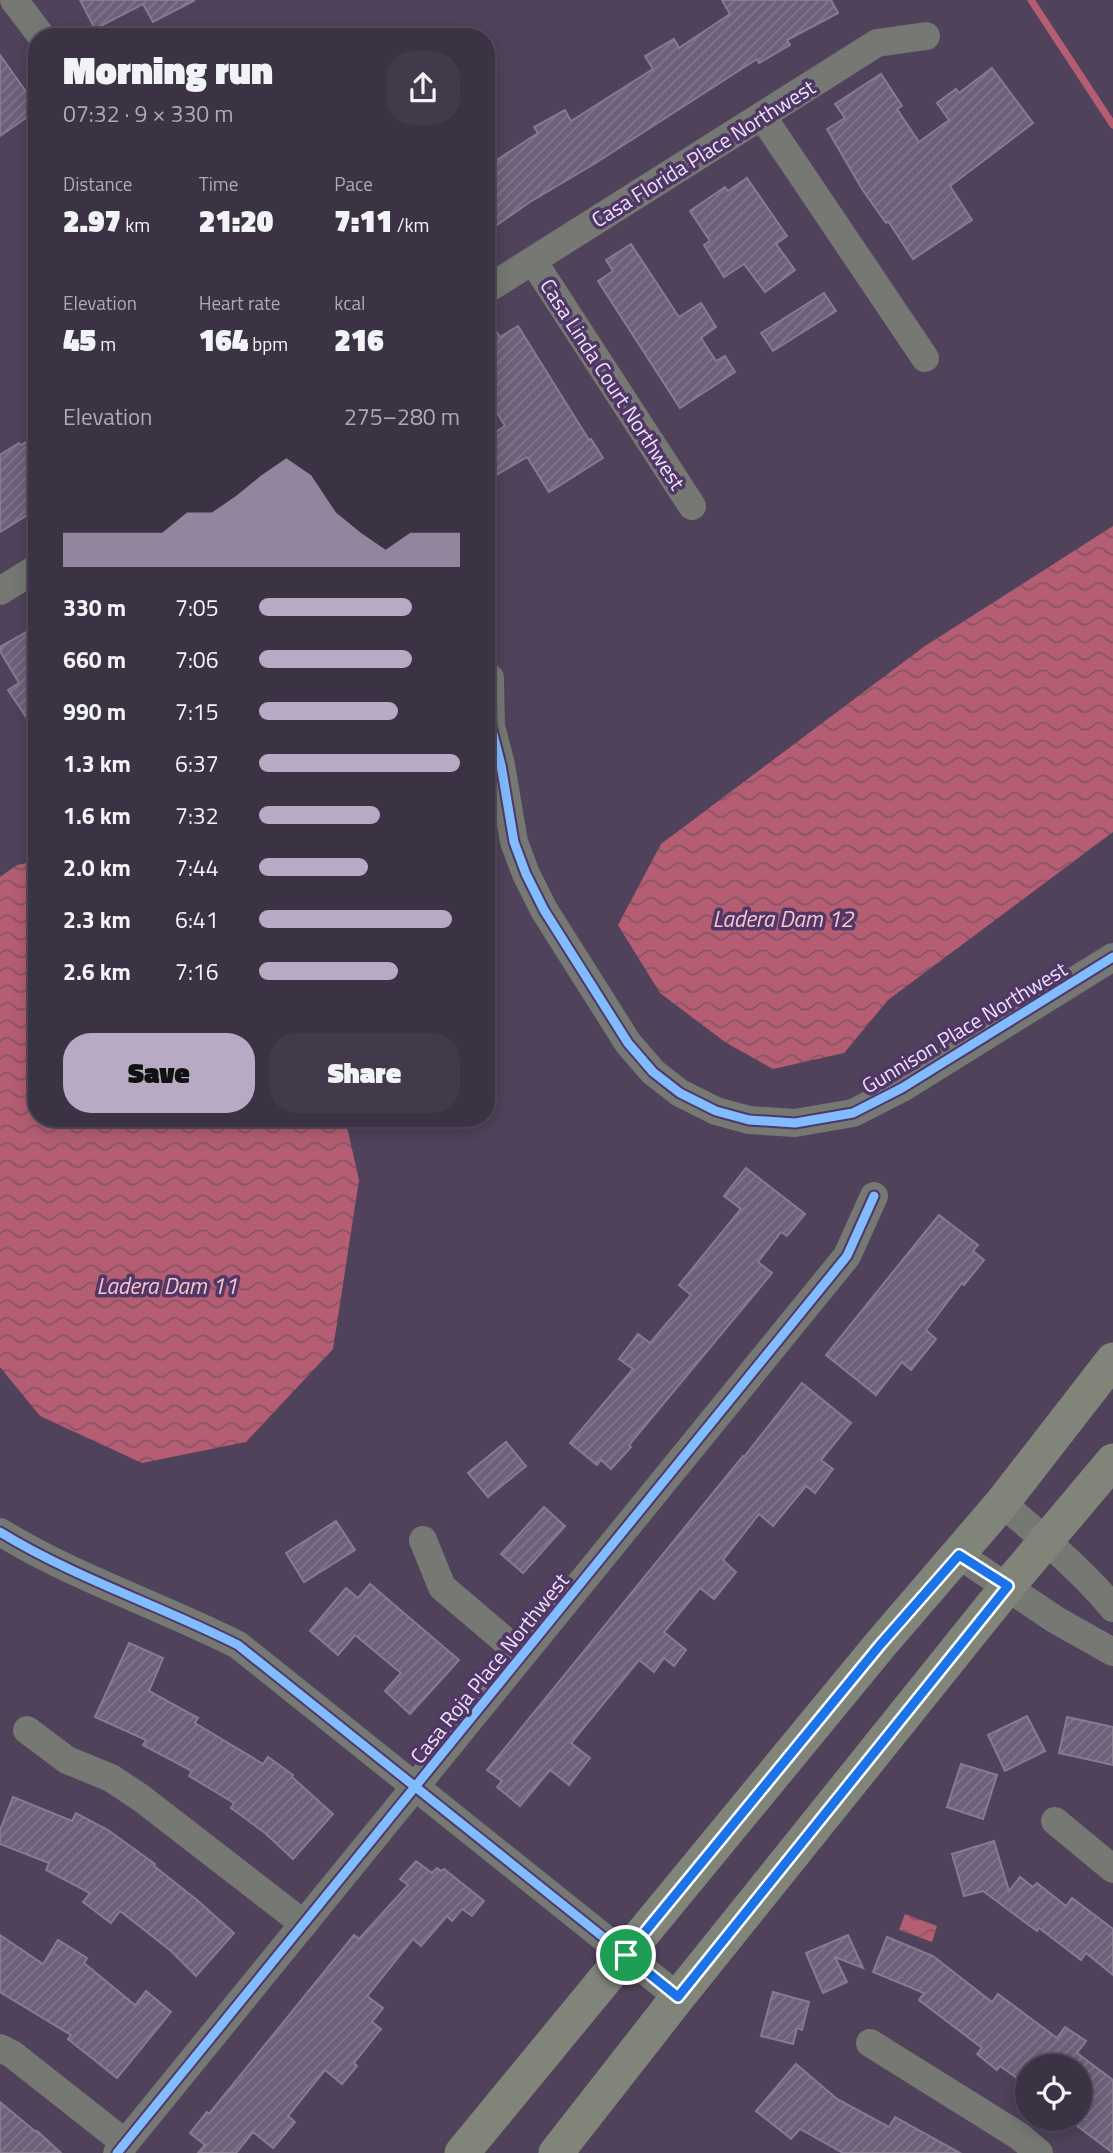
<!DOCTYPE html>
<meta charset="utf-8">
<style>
body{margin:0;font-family:"Titillium Web",sans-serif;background:#423a4b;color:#f1f3f6;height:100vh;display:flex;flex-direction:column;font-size:26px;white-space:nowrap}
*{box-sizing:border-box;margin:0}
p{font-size:23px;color:#acaab2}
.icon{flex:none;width:38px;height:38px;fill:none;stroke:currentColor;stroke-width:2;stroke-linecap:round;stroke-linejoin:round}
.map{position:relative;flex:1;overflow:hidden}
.drawer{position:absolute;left:28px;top:28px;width:467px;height:1099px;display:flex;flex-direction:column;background:#3b3244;border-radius:28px;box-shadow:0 4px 18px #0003,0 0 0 2px #544d5d}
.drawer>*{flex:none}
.controls{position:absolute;left:1015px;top:2054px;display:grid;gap:14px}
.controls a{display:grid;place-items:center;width:77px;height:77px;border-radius:50%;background:#3b3244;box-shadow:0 4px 18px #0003,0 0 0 2px #544d5d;font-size:35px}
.pin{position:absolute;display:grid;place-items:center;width:60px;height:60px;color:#fff;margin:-30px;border:4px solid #fff;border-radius:50%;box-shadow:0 2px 7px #0007}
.round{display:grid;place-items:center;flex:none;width:74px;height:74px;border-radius:28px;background:#423a4b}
.head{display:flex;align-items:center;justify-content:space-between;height:119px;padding:0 35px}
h1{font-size:38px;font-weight:800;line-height:52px}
.metrics{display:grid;grid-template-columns:repeat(3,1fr);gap:10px;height:119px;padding:7px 35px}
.metrics div{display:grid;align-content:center}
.metrics b{font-size:30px;font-weight:800}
.metrics small{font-size:19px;font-weight:400}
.metrics p{font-size:19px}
.chart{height:196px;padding:14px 35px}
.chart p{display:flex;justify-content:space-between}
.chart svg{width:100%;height:126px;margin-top:7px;fill:#b8aac5;opacity:.7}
.cta{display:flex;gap:14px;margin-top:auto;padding:14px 35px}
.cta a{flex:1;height:80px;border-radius:28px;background:#b8aac5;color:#111;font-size:28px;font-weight:800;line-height:80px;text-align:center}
.cta a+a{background:#423a4b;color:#f1f3f6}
ul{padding:0 35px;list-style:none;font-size:23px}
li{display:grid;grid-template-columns:112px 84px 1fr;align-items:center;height:52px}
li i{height:18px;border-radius:9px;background:#b8aac5}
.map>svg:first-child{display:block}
.water{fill:url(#water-waves)}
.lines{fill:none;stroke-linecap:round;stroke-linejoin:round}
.stream{stroke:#b55e73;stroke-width:7}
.building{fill:url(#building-hatch);stroke:#867b90;stroke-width:2}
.minor{stroke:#767873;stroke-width:28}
.major{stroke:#808479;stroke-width:35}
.cycleway-casing{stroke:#503765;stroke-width:13}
.cycleway{stroke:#80bcff;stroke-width:9}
.route-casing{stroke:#fff;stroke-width:14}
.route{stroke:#1a73e8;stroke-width:9}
.labels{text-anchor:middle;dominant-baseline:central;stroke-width:7;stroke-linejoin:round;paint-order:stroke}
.street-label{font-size:21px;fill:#f0e2fe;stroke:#503765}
.water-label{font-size:23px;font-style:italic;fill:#f8c4cc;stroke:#503765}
</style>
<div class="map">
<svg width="1113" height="2153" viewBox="0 0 1113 2153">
<defs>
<pattern id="water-waves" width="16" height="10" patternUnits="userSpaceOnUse" patternTransform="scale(1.75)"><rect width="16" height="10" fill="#b55e73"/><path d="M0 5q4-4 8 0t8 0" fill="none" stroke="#895463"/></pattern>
<pattern id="building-hatch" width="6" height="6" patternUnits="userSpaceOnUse" patternTransform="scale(1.75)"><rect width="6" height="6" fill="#6d6079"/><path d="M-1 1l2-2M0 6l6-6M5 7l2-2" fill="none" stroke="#82768d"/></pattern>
</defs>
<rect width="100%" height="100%" fill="#4f425a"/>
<g class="water">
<path d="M1113,526v306l-225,168 -44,53 -71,16 -48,-27 -65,-49 -42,-68 43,-81 264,-198z"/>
<path d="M37,861v257h308l14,62 -26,169 -87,93 -104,21 -102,-47 -40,-49v-490l17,-12z"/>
<path d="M905,1914l32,12 -5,16 -33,-12z"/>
</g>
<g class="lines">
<path class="stream" d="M1031,0l82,125"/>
</g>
<g class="building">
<path d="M80,0h115l-42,22 -10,-18 -48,25z"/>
<path d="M722,0h109l7,13 -51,27 3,5 -31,18 -2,-4 -163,105 -64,38 -36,25 -8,-11v-49l52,-34 -4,-6 31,-17 6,11 82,-52 -8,-13 29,-17 5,9 51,-34z"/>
<path d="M0,55l37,52v3l-37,26z"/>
<path d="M992,68l41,55 -83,63 22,34 -59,39 -25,-38 -2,2 -24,-34 -35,-60 18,-11 -10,-14 46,-30 21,32 -5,3 22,33 30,-22 -12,-17 19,-14 3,4z"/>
<path d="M747,178l40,58 -11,8 19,26 -30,22 -21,-28 -20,13 -20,-32 6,-4 -20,-30 35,-24 3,4z"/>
<path d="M631,244l48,73 22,-14 15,24 -15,11 15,23 9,-5 10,16 -55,36 -82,-127 15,-10 -7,-11z"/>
<path d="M824,293l12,18 -63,40 -12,-18z"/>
<path d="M486,317l14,20 18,-11 71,114 2,-1 12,19 -54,34 -22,-35 -41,24v-43l19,-12 -19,-32z"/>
<path d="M37,436v73l-37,23v-77l19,-12 2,2z"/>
<path d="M37,626v107l-29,-43 11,-7 -19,-32v-4z"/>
<path d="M746,1168l59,46 -18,22 -6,-4 -23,30 14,11 -143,172 2,2 -20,22 -10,-9 -4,5 -27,-22 63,-74 -14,-10 19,-25 12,9 41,-48 -12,-10 62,-76 -17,-13z"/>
<path d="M939,1215l39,30 -5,6 11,9 -20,25 -2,-2 -36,47 10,9 -25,31 -9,-8 -26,33 -50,-40z"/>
<path d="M802,1383l49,40 -30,37 12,9 -18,24 -9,-7 -33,40 -14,-12 -36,46 13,12 -22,27 -14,-11 -36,44 22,18 -12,16 -10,-8 -10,14 -15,-12 -68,83 19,15 -21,27 -19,-15 -30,36 -23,-19 5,-6 -15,-11 256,-314 1,1z"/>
<path d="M506,1442l20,24 -38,31 -20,-24z"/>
<path d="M544,1507l21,19 -42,47 -22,-19z"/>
<path d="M336,1521l19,29 -51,32 -18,-29z"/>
<path d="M370,1584l89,76 -49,54 -25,-23 16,-18 -46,-38 -17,20 -28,-24 36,-43 12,10z"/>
<path d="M129,1643l34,15 -14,33 49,27 -3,5 68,41 5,-7 25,18 -1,2 41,37 -40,45 -28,-26 -34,-25 3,-5 -45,-27 3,-5 -49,-26 3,-5 -51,-23z"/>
<path d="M1027,1716l18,35 -40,20 -17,-36z"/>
<path d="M1067,1717l46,10v38l-54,-12z"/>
<path d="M961,1764l36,11 -14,44 -36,-12z"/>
<path d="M13,1797l59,24 4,-8 32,17 47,34 -1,2 43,34 37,33 -38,43 -25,-25 -51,-40 -9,12 -28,-21 7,-9 -44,-23 3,-7 -49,-19v-14z"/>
<path d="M994,1841l15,50 11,-14 13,10 4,-4 29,23 6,-8 41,31v46l-27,-22 -5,7 -42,-32 -2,3 -54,-40 -19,5 -12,-42z"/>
<path d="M416,1861l16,12 5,-5 4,3 3,-2 40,32 -12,15 -10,-7 -10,12 -5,-5 -26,30 -8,-7 -46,57 16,12 -11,14 9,7 -27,34 3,3 -15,18 -17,-14 -37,46 7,6 -22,26 -20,-16 -17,21h-38l7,-8 -15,-12 17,-21 2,2 145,-179 5,4 49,-54 -8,-6z"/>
<path d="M0,1935l43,29 15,-24 29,18 -3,5 51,42 11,-14 25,21 -54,66 -49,-39 3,-4 -71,-43z"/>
<path d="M848,1935l15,33 -28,-11 12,25 -24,11 -17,-40z"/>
<path d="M887,1937l46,19 59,46 6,-8 59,44 8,-11 21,14 -9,12 36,27v73l-45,-34h17l-5,-3v-49h-53v18l-27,-19 -3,4 -20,-16 5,-6 -63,-48 5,-7 -51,-21z"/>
<path d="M773,1992l36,10 -7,28 -5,-2 -4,16 -32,-8z"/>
<path d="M796,2064l41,35 52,28 6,-10 65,36h-117l-43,-24 -9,10 -35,-28z"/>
<path d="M0,2102l36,30 1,-1 24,22h-61z"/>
</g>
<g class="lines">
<g class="minor">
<path d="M14,0l28,37"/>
<path d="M762,116l163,242"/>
<path d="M533,261l159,245"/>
<path d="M486,290l391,-247 49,-7"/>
<path d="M0,591l37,-23"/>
<path d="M486,675l4,3 1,48 10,39 13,77 12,32 18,36 84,133 25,29 27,21 36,18 33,9 46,3 58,-10 49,-25 211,-131"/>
<path d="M1002,1503c38,33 79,66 111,105"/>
<path d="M0,1532c75,46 159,73 238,113l440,352"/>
<path d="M423,1540l19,47 80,68"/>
<path d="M959,1555l97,65 57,32"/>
<path d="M27,1730l40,30 44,18 30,20 163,126"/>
<path d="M1055,1821l58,48"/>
<path d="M870,2043l149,93 20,17"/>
<path d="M0,2048l12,6 113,89"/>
<path d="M117,2153l730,-897 27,-60"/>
</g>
<g class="major">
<path d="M462,2153l418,-508 122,-142 111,-143"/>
<path d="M556,2153l122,-156 330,-411 105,-125"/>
</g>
<defs>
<g id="cycleway">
<path d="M486,675l4,3 1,48 10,39 13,77 12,32 18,36 84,133 25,29 27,21 36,18 33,9 46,3 58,-10 49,-25 211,-131"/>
<path d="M0,1532c75,46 159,73 238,113l440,352"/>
<path d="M117,2153l730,-897 27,-60"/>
</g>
</defs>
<use href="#cycleway" class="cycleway-casing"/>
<use href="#cycleway" class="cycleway"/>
</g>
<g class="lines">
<defs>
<path id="route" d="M959,1555l49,31 -330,411 -52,-42 254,-310z"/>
</defs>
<use href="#route" class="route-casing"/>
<use href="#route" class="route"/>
</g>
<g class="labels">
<g class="street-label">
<text transform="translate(703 153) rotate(-32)">Casa Florida Place Northwest</text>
<text transform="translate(613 384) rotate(57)">Casa Linda Court Northwest</text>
<text transform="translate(964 1027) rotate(-31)">Gunnison Place Northwest</text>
<text transform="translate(489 1668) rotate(-51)">Casa Roja Place Northwest</text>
</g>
<g class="water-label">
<text x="783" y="918">Ladera Dam 12</text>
<text x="167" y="1285">Ladera Dam 11</text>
</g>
</g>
</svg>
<div class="controls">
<a><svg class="icon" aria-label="locate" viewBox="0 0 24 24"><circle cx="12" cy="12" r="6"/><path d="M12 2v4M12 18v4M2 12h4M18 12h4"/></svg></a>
</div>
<div class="pin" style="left:626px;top:1955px;background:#1e9e55"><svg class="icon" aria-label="arrive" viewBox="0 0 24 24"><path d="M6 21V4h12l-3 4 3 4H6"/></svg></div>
<section class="drawer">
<div class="head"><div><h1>Morning run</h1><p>07:32 · 9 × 330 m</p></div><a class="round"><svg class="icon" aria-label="share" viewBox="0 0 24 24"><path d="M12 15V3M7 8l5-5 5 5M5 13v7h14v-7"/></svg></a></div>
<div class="metrics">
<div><p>Distance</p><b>2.97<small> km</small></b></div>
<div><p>Time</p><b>21:20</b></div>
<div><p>Pace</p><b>7:11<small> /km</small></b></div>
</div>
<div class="metrics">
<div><p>Elevation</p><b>45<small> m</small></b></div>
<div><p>Heart rate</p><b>164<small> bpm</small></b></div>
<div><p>kcal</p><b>216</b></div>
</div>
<div class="chart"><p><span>Elevation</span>275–280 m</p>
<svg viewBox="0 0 160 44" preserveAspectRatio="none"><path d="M0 44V32L10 32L20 32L30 32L40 32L50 25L60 25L70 19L80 12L90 6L100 12L110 25L120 32L130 38L140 32L150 32L160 32V44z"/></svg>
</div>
<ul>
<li><b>330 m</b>7:05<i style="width:76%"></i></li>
<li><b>660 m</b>7:06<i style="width:76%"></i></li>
<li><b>990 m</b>7:15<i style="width:69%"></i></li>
<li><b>1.3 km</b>6:37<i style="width:100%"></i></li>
<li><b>1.6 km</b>7:32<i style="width:60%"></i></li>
<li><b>2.0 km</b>7:44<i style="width:54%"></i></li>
<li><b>2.3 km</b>6:41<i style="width:96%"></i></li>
<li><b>2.6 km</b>7:16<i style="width:69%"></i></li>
</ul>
<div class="cta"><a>Save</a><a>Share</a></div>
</section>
</div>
